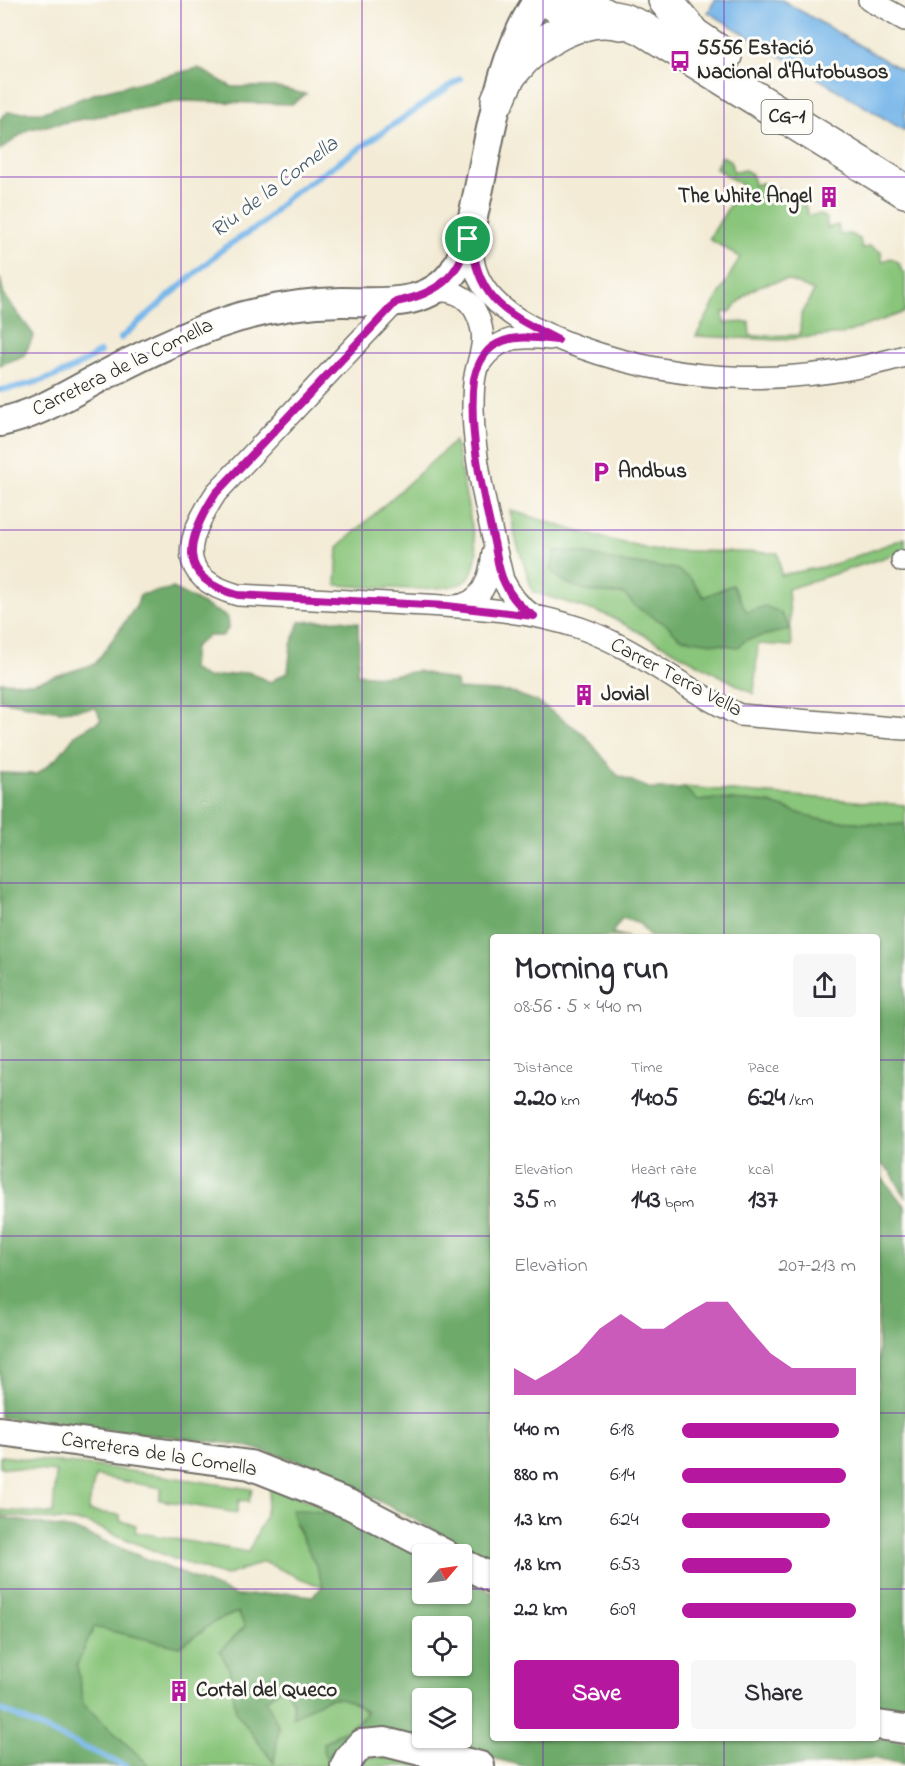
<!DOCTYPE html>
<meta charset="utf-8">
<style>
body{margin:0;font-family:"Indie Flower",sans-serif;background:#f7f7f7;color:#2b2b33;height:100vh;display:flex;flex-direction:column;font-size:22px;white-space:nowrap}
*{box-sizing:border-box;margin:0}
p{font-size:20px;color:#7c7c81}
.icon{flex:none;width:33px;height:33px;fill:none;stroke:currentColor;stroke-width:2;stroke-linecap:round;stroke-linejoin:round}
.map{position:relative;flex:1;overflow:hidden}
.panel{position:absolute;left:490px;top:934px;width:390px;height:807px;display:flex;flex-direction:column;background:#fff;border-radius:6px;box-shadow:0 2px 4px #0004}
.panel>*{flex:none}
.needle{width:39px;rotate:61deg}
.tools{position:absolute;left:412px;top:1544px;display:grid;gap:12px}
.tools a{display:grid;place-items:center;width:60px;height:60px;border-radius:6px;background:#fff;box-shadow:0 2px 4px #0004;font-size:30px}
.pin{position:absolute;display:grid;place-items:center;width:51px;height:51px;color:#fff;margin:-26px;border:3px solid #fff;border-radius:50%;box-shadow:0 2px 6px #0007}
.round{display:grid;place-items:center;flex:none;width:63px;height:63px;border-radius:6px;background:#f7f7f7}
.head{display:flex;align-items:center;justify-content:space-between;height:102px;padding:0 24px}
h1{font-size:33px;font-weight:800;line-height:45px}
.figures{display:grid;grid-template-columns:repeat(3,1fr);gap:9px;height:102px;padding:6px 24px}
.figures div{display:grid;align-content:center}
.figures b{font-size:26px;font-weight:800}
.figures small{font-size:16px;font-weight:400}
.figures p{font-size:16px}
.chart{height:168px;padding:12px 24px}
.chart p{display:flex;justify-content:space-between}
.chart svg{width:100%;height:108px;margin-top:6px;fill:#b5179e;opacity:.7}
.primary-button{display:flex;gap:12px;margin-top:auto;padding:12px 24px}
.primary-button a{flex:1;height:69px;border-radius:6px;background:#b5179e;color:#fff;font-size:24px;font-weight:800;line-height:69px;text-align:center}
.primary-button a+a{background:#f7f7f7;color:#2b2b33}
ul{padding:0 24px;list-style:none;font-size:20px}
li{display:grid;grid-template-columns:96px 72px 1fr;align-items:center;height:45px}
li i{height:15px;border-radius:8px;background:#b5179e}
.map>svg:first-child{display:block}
.green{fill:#89c57a;stroke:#5a7852;stroke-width:1.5;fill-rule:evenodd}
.forest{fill:#6eaa6a;stroke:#4c6a4a;stroke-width:1.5;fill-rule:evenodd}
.water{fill:#74b5e9;stroke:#50708a;stroke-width:1.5}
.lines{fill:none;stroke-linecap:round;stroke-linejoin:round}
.stream{stroke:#74b5e9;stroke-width:6}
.minor-casing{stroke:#716e66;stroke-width:24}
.secondary-casing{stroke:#716e66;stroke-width:32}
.trunk-casing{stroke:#716e66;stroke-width:36}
.minor{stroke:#fff;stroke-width:21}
.secondary{stroke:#fff;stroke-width:28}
.trunk{stroke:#fff;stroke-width:33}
.route-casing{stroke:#fff;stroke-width:12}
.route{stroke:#b5179e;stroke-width:8}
.grid{fill:none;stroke:#7b2cbf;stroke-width:1.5;stroke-opacity:0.55}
.labels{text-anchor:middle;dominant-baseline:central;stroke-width:6;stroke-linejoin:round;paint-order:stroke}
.shield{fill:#fdfcf7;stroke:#6a6a68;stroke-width:1.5}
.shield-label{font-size:20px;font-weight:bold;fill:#2b2b2b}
.poi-label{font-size:21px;font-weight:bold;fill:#2b2b2b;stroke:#fdfcf7;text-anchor:start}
.street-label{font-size:21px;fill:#2b2b2b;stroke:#fdfcf7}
.water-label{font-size:22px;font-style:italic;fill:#455b6e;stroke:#fdfcf7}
</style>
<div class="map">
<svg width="905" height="1766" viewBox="0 0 905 1766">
<rect width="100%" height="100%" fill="#fdfcf7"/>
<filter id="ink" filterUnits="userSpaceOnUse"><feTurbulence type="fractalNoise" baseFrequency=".0167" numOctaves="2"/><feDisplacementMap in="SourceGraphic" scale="12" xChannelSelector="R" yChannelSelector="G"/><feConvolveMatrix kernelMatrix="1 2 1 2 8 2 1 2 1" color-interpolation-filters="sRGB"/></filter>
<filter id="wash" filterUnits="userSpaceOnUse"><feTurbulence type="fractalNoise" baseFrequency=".008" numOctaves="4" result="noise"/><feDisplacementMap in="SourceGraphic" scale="24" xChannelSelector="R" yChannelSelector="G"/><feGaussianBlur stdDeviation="1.35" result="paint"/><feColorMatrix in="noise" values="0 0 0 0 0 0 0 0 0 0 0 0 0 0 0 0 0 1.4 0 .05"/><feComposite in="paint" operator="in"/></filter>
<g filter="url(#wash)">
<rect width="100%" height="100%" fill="#f3ebd5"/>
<g class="green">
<path d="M722,156l9,5 2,11 12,-2 7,4 2,11 9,-2 2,8 12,-2 8,5 2,10 10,-3 9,6 2,9 11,-2 7,4 2,10 10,-3 2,10 10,-1 10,5 2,10 8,-3 11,6 1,9 9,-3 8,5 3,9h3v40l-62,22 -64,6 -83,-4 44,-79 -31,-18 33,-54 -27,-17zM788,280l26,11 -13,24 -1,20 -50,1 -1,-14 -25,1 -1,-11h7c19,-23 28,-29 58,-32z"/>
<path d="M455,441l22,112c-2,10 -4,23 -13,29 -19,13 -102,4 -128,3l2,-38z"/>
<path d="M510,510l66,21 76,19 126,3 3,22 51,-10 73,-27v13l-117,38 4,57 -34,-2 -4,50 -147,-79 -74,-23 -17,-52z"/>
<path d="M683,787l222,18v19l-15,1 -74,-6 -47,-16 -52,-4 -19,2z"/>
<path d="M0,1456l96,10 156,23 -3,13 -10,-2 -2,13 -78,-13 3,-12 -67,-12 -7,35 32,4v6l16,4 -1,7 113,20 17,-35 5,-28 15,2 56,24 -47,8 25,46 4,17c-20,-4 -40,-17 -60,-24l-38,14 -51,-17 -87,-36 -87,-8v-5l53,4 3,-42 -56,-5z"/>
<path d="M238,1612l8,14 -26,25 10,20 6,41 37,50 6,-35 -13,-27 15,-12 2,-9 10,24 15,6c24,-16 36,-15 58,3l-9,11 -33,20 19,8 -8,15h-185l-67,-62 -6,-39 17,-38 86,20 34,-25z"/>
<path d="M381,1757l47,9h-71l8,-8z"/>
</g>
<g class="forest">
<path d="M198,68l34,19h42l32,7 -14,10 -110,-3 -153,28 -29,21v-31l8,-7h36l55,-20z"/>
<path d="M0,278l4,17 30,40 -10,21 -24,9z"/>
<path d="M555,551l23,1 43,10 55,7 15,10 13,18 28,-12 15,27 18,-6 15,6 11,17 -45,11 -8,7 -58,-9 -13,-13 -31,-18 -12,-13c-27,0 -53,-3 -73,-23z"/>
<path d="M173,588l54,29 1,12 -6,7h-14l-14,11 -2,22 14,9 42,-6 22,10 18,-10 3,-27 9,-23 40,-2 18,3 1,30 -2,21 27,2 34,-5 38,10 1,8 53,3 26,9 48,33 33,41 34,14h29l3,-2 15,14 19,-2 52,4 47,16 74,6 15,-1v373l-14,-25 -13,-10v-224l-228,-1 -10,-13 -18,-6 -10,15 16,4 -134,1 -1,624 -98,-53 -96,-48 -57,-16 -242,-28v-644l37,1 21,-17 17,-22 26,-15 -5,-12 -36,3 -60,-11v-18l33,1 62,-19 42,-59 3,-10z"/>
<path d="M878,1176l6,4 21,27v509l-27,-5z"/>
<path d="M291,1510c53,-2 87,23 132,47v36h39v-16l31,16 1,145h384l27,4v22l-33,-6 -57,8h-291l-60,-15h-121l-17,7 -3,-7 1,-8 33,-20 9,-11c-32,-26 -41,-12 -73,5v-14l-10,-23 -2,8 -15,12 13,27 -5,36 -38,-51 -6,-41 -10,-20 25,-25 -7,-14 -24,10 -34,25 -86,-20 -17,38 6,39 67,62h-150v-249l79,14 158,65 53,-3 23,3 10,-10c-6,-27 -25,-49 -32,-76zM423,1626h39v39h-39zM423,1698h39v39h-39z"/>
</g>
<path class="water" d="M715,0h67l123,72v59l-197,-119z"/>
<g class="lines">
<g class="stream">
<path d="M121,338l103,-90 38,-24 26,-27 172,-118"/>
<path d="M0,390c38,-6 69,-16 100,-38"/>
<path d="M0,1709l125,57"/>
</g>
</g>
</g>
<g filter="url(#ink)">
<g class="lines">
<defs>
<g id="minor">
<path d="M869,0l36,20"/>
<path d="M471,235c1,12 1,25 5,36 14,42 66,62 103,76 106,38 218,40 326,9"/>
<path d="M432,292c25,-5 43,9 49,34 5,18 -3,33 -6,50 -2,10 -2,22 -2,32 1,58 17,116 30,172 8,15 15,26 30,35"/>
<path d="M396,302l-180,191c-30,46 -43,84 22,102 56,3 112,6 168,9 58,3 119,5 174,24 58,20 105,63 160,87l165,14"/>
<path d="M480,363c19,-27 39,-27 70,-24"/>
<path d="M902,561h3"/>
<path d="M453,606c30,-1 37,-28 40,-53"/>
</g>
<g id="secondary">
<path d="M0,422c37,-7 70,-29 103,-46 80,-41 147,-73 239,-74 39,0 87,6 112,-31 15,-23 18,-52 24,-78 14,-65 22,-136 60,-193"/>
<path d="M0,1431l250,34 101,40 94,49"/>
<path d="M462,1563l32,16"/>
<path d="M878,1725l27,4"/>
<path d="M345,1766l4,-8 13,-14 23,-2 95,24"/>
</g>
<g id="trunk">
<path d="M549,0c16,14 34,18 54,14"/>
<path d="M665,0l29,35 31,21"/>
<path d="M599,15l24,5 19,8 263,163"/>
<path d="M498,100c4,-9 8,-21 15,-29 22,-29 70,-58 108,-48"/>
</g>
</defs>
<use href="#minor" class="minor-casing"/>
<use href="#secondary" class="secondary-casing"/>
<use href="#trunk" class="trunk-casing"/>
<use href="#minor" class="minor"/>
<use href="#secondary" class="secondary"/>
<use href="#trunk" class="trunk"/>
</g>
</g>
<g class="lines" filter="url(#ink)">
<defs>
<path id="route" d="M470,230c7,69 29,80 88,110 -21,-2 -47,-7 -66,7 -9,7 -16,21 -18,32 -6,54 8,111 20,163 3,13 4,28 10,40 7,15 16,26 30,34l-87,-10 -209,-11c-63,-17 -52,-56 -22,-102l180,-191c44,-9 66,-27 74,-72z"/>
</defs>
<use href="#route" class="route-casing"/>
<use href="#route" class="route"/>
</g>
<path class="grid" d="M181,0v1766M362,0v1766M543,0v938M724,0v938M0,177h905M0,353h905M0,530h905M0,706h905M0,883h905M0,1060h494M878,1060h27M0,1236h494M878,1236h27M0,1413h494M878,1413h27M0,1589h423M462,1589h32M878,1589h27M543,1738v28M724,1738v28"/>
<defs>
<symbol id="bus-bare" viewBox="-9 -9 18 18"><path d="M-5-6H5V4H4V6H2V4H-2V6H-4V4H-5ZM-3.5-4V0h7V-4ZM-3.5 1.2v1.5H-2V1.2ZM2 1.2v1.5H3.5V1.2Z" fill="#b5179e" stroke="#fdfcf7" stroke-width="2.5" paint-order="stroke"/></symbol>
<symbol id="building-bare" viewBox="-9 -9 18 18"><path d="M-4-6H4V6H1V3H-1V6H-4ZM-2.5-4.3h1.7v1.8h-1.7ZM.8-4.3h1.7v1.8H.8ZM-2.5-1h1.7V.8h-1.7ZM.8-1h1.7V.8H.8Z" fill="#b5179e" stroke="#fdfcf7" stroke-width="2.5" paint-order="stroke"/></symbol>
<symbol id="parking-bare" viewBox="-9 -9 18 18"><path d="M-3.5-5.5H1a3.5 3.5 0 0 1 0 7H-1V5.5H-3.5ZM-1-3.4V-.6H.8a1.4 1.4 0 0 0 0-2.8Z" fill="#b5179e" stroke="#fdfcf7" stroke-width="2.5" paint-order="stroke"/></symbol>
</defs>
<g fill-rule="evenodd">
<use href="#bus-bare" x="665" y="46" width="30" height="30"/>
<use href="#building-bare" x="814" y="182" width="30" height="30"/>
<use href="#parking-bare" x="586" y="457" width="30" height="30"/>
<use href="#building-bare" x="569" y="680" width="30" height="30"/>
<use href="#building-bare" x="164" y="1676" width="30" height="30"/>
</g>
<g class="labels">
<rect class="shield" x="761.5" y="100" width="51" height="34" rx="4.5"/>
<g class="shield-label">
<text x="787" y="117">CG-1</text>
</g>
<g class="poi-label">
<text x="697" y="49">5556 Estació<tspan x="697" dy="24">Nacional d'Autobusos</tspan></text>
<text x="812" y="197" text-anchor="end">The White Angel</text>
<text x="618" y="472">Andbus</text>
<text x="601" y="695">Jovial</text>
<text x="196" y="1691">Cortal del Queco</text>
</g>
<g class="street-label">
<text transform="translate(123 368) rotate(-26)">Carretera de la Comella</text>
<text transform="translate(676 678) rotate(28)">Carrer Terra Vella</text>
<text transform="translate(159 1455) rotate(9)">Carretera de la Comella</text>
</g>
<g class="water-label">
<text transform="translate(275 188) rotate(-37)">Riu de la Comella</text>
</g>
</g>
</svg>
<div class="tools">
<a><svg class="needle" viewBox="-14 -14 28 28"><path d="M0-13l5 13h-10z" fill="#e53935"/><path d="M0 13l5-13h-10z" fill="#7c7c81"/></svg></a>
<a><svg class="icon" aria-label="locate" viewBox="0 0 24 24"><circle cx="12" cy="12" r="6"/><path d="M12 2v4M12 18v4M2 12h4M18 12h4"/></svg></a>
<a><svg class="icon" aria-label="layers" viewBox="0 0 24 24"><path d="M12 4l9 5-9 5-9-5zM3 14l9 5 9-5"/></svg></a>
</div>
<div class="pin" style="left:468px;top:239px;background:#1e9e55"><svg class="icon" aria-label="arrive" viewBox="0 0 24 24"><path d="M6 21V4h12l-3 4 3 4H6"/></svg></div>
<section class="panel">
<div class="head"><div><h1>Morning run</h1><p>08:56 · 5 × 440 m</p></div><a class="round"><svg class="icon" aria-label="share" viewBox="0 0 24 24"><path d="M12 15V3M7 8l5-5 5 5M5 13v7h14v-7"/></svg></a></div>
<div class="figures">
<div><p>Distance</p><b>2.20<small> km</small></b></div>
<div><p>Time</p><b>14:05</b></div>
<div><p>Pace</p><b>6:24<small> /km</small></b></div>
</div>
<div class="figures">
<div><p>Elevation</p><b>35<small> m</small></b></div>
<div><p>Heart rate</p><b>143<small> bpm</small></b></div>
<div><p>kcal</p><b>137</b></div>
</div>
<div class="chart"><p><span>Elevation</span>207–213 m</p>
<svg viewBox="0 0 160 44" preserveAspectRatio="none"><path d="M0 44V33L10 38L20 33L30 27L40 17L50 11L60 17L70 17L80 11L90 6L100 6L110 17L120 27L130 33L140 33L150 33L160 33V44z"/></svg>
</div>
<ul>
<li><b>440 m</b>6:18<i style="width:90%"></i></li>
<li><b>880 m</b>6:14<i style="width:94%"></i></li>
<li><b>1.3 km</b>6:24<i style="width:85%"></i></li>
<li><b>1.8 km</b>6:53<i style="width:63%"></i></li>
<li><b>2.2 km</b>6:09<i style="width:100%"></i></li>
</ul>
<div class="primary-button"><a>Save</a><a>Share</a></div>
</section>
</div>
